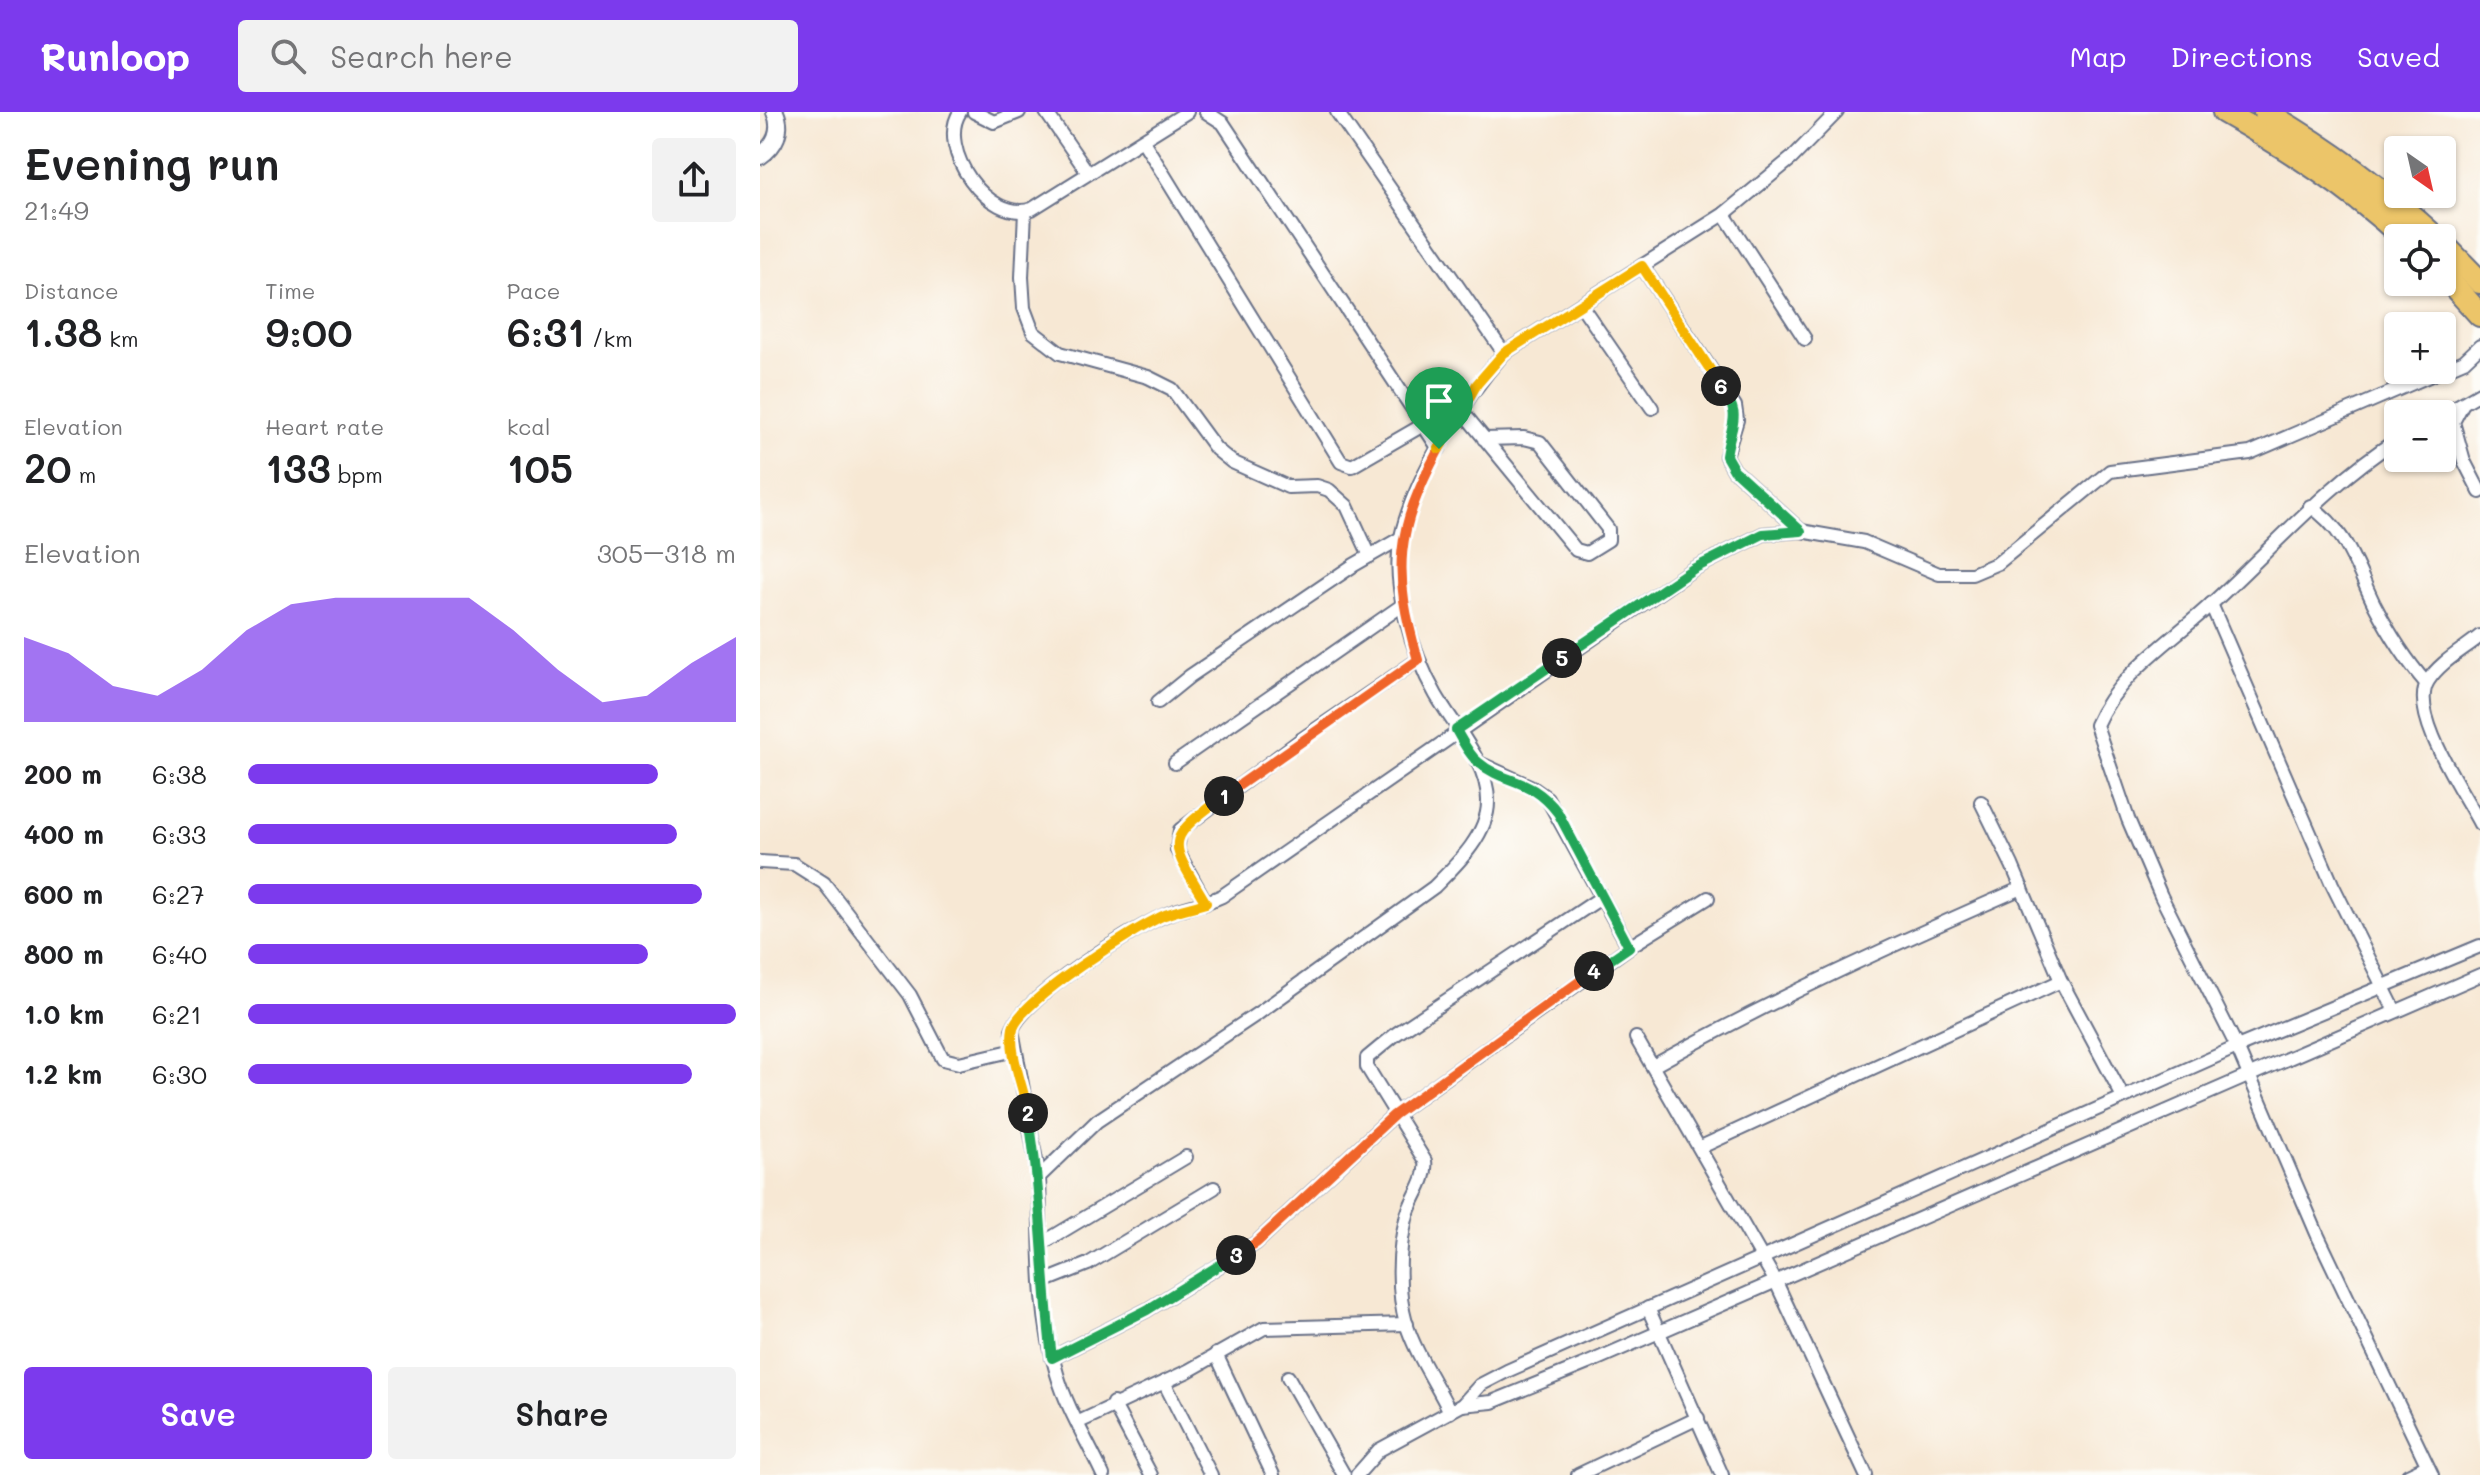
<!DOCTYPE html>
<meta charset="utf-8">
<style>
body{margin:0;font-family:Mali,sans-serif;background:#f2f2f2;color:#202124;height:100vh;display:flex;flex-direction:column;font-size:30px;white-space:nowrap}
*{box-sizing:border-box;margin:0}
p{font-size:26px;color:#757577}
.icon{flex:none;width:44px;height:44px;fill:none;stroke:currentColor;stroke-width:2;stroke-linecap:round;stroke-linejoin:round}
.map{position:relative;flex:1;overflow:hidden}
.panel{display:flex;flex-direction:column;background:#fff;width:760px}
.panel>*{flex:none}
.needle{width:52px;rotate:146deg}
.tools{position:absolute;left:1624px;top:24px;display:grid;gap:16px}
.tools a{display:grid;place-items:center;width:72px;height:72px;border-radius:8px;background:#fff;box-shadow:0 2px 6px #0004;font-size:40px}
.pin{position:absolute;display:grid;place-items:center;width:68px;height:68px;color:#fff;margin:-82px -34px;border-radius:50% 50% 50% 0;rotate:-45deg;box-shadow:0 0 8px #0007}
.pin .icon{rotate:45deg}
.km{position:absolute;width:40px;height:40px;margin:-20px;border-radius:50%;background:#222;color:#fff;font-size:22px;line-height:40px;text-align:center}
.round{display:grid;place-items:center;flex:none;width:84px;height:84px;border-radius:8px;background:#f2f2f2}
.head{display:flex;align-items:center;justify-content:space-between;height:136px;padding:0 24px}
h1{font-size:44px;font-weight:600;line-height:60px}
.metrics{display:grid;grid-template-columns:repeat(3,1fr);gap:12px;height:136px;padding:8px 24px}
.metrics div{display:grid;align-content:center}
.metrics b{font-size:40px;font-weight:600}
.metrics small{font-size:22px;font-weight:400}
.metrics p{font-size:22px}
.chart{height:224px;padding:16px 24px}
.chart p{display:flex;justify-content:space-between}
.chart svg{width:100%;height:144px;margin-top:8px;fill:#7c3aed;opacity:.7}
.cta{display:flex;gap:16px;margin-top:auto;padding:16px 24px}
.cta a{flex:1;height:92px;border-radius:8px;background:#7c3aed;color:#fff;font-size:32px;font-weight:600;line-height:92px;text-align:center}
.cta a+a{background:#f2f2f2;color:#202124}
ul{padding:0 24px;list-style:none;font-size:26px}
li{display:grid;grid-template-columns:128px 96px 1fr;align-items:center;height:60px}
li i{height:20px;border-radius:10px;background:#7c3aed}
header{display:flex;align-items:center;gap:48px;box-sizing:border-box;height:112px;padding:0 40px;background:#7c3aed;color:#fff}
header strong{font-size:38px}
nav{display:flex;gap:44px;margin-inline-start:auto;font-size:28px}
.search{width:560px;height:72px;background:#f2f2f2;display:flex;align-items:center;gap:20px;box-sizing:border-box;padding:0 28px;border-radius:8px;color:#757577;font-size:30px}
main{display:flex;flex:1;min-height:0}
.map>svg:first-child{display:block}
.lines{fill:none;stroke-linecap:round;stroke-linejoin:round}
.minor-casing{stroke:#687087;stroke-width:16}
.tertiary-casing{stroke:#687087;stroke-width:20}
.trunk-casing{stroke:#687087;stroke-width:26}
.minor{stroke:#fff;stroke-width:12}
.tertiary{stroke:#fff;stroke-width:16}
.trunk{stroke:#ecc569;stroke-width:22}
.split-1-casing{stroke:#fff;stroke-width:16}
.split-2-casing{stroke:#fff;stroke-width:16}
.split-3-casing{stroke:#fff;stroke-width:16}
.split-4-casing{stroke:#fff;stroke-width:16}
.split-5-casing{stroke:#fff;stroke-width:16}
.split-6-casing{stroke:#fff;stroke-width:16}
.split-7-casing{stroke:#fff;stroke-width:16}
.split-1{stroke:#f0652b;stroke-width:10}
.split-2{stroke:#f5b400;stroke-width:10}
.split-3{stroke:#22a559;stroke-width:10}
.split-4{stroke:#f0652b;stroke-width:10}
.split-5{stroke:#22a559;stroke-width:10}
.split-6{stroke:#22a559;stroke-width:10}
.split-7{stroke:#f5b400;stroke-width:10}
</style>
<header>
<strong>Runloop</strong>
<div class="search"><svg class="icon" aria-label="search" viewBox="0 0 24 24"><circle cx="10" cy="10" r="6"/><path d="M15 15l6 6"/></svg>Search here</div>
<nav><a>Map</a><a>Directions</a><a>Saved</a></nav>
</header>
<main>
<section class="panel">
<div class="head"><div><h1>Evening run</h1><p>21:49</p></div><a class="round"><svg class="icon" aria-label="share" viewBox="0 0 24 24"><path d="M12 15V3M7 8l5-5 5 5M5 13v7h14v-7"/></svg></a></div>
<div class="metrics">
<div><p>Distance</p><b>1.38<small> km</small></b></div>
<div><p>Time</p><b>9:00</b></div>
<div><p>Pace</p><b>6:31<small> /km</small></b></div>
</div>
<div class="metrics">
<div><p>Elevation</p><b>20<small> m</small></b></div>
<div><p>Heart rate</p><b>133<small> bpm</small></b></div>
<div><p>kcal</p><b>105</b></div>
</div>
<div class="chart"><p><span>Elevation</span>305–318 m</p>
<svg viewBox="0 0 160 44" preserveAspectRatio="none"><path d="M0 44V18L10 23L20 33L30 36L40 28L50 16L60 8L70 6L80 6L90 6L100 6L110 16L120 28L130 38L140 36L150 26L160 18V44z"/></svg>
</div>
<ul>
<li><b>200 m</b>6:38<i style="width:84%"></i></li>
<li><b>400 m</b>6:33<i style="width:88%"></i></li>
<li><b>600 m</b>6:27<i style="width:93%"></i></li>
<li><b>800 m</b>6:40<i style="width:82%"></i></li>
<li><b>1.0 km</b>6:21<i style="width:100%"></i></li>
<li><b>1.2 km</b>6:30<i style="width:91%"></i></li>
</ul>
<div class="cta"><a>Save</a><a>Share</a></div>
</section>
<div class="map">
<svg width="1720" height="1363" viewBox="0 0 1720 1363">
<rect width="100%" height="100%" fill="#fdfcf7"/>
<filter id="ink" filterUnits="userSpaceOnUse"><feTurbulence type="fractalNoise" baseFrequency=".0125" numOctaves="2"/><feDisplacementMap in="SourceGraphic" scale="16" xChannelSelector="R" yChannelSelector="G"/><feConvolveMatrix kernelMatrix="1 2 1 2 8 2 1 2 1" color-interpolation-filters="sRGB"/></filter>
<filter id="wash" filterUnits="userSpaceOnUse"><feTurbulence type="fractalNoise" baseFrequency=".006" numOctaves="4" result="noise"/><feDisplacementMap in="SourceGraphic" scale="32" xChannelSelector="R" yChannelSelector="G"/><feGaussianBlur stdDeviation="1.8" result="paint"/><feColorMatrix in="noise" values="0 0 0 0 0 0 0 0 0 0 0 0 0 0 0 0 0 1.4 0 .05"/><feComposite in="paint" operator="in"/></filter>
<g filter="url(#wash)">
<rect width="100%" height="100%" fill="#f7e8d4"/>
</g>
<g filter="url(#ink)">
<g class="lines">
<defs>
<g id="minor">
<path d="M200,0c-24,36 28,112 72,97l155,-97"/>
<path d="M214,0l20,10 25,-10"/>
<path d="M286,0l42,61"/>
<path d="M446,0l17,11 216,326"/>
<path d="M577,0l167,241"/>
<path d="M383,29l198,321 11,4 71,-41"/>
<path d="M265,99l-3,66 2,31 9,24 27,21 88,24 24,12 44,60 16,13 56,25 29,-1 12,4 18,16 23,50"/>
<path d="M964,102l81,125"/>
<path d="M882,154l93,140 2,14 -11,36 8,14 67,61"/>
<path d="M821,193l71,103"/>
<path d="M1702,293l-9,17 11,39 16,31"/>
<path d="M701,298l115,140 11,3 21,-13v-11l-68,-87 -16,-4 -40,1"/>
<path d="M1682,303l38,-22"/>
<path d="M1638,327c-72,46 -126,110 -189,167 -40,37 -91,68 -113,119l32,94 33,77 76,151 81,189 114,239"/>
<path d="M1550,394c37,24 46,61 64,98 15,29 31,55 52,79"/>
<path d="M1451,492l121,280 63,127"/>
<path d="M1720,524c-17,14 -40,26 -52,45 -20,32 36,112 52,143"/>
<path d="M398,590l32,-26 164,-111 47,-27"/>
<path d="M415,651l229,-159"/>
<path d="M1221,690l31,63 49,116 62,116"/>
<path d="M0,750l34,2 30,19 86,112 33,64 16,4 56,-13"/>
<path d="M446,791l-29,-53 3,-20 122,-91 116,-79"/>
<path d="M869,835l79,-49"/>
<path d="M876,926l140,244 90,193"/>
<path d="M893,954c120,-67 243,-123 369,-178"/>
<path d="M941,1035l360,-166"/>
<path d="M279,1065l-27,-147c12,-33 117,-99 151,-114 19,-9 40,-11 59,-20l471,-327 70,-35 38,-3 63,11 75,32h33l26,-11 112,-92 140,-18 214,-92 16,-15"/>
<path d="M281,1132l145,-87"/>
<path d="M283,1170l45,-18 126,-76"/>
<path d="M888,1196l74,167"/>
<path d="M456,1242l57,121"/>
<path d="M292,1246l95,-48 109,-67 138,-128 235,-168 -82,-149 -17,-12 -53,-24"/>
<path d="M528,1265l56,98"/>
<path d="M404,1270l47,93"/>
<path d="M353,1291l38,72"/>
<path d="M702,1293l30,-3 96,-39 892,-388"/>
<path d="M690,1300c-14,-29 -35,-59 -44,-89 -9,-31 -8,-73 0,-104 4,-20 22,-38 19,-58l-58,-94v-9l29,-24 206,-137"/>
<path d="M319,1310l109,-51 76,-43 143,-4"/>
<path d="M343,1363c-15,-33 -36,-66 -46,-101 -19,-62 -16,-133 -18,-197l58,-56 163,-109 174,-125c22,-22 54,-52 54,-85 1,-38 -34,-76 -52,-107 -24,-42 -45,-110 -35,-158 13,-59 63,-139 103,-184l220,-139 68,-56 45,-46"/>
<path d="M597,1363l22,-25 83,-45 18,-20 27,-14 730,-324 243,-101"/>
<path d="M818,1363l120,-57"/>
<path d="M1648,1363l19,-9"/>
</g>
<path id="tertiary" d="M0,44c15,-10 23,-26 15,-44"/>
<g id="trunk">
<path d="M1464,0c65,37 125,75 180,126"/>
<path d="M1505,0c63,36 118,77 171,126"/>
<path d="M1682,131l38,39"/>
<path d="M1682,161l38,42"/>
</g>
</defs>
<use href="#minor" class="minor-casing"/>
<use href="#tertiary" class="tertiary-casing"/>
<use href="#trunk" class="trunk-casing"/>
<use href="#minor" class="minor"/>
<use href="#tertiary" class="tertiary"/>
<use href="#trunk" class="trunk"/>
</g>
</g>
<g class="lines" filter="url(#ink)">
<defs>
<path id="split-1" d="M464,684l194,-136c-26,-90 -23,-128 21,-211"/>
<path id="split-2" d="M268,1001c-4,-25 -20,-60 -15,-85 7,-27 123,-101 152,-113 13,-5 28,-8 41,-12 -37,-63 -44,-61 18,-107"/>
<path id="split-3" d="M268,1001c14,81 14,163 24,245l95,-48 89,-55"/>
<path id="split-4" d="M476,1143l20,-12 138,-128 200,-144"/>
<path id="split-5" d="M802,546l-106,72c6,10 13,25 22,32 27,23 52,14 80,51l71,134 -35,24"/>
<path id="split-6" d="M802,546l131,-89 70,-35 38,-3 -67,-61 -8,-14c5,-35 17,-37 -5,-70"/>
<path id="split-7" d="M679,337l38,-65 27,-31 138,-87 79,120"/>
</defs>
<use href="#split-1" class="split-1-casing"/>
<use href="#split-2" class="split-2-casing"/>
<use href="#split-3" class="split-3-casing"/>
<use href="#split-4" class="split-4-casing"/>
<use href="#split-5" class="split-5-casing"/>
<use href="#split-6" class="split-6-casing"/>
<use href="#split-7" class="split-7-casing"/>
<use href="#split-1" class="split-1"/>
<use href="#split-2" class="split-2"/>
<use href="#split-3" class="split-3"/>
<use href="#split-4" class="split-4"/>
<use href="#split-5" class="split-5"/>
<use href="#split-6" class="split-6"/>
<use href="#split-7" class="split-7"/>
</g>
</svg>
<div class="tools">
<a><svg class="needle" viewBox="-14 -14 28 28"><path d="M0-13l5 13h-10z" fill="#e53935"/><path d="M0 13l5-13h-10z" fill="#757577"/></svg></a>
<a><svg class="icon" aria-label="locate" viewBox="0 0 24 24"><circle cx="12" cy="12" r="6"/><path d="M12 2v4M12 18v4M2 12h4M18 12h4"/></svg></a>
<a>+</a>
<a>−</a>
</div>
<div class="pin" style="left:679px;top:337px;background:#1e9e55"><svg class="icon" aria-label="arrive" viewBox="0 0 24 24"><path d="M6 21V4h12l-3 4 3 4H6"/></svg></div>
<b class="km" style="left:464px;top:684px">1</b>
<b class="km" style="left:268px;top:1001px">2</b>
<b class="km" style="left:476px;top:1143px">3</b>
<b class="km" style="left:834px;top:859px">4</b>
<b class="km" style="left:802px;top:546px">5</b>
<b class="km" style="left:961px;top:274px">6</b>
</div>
</main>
